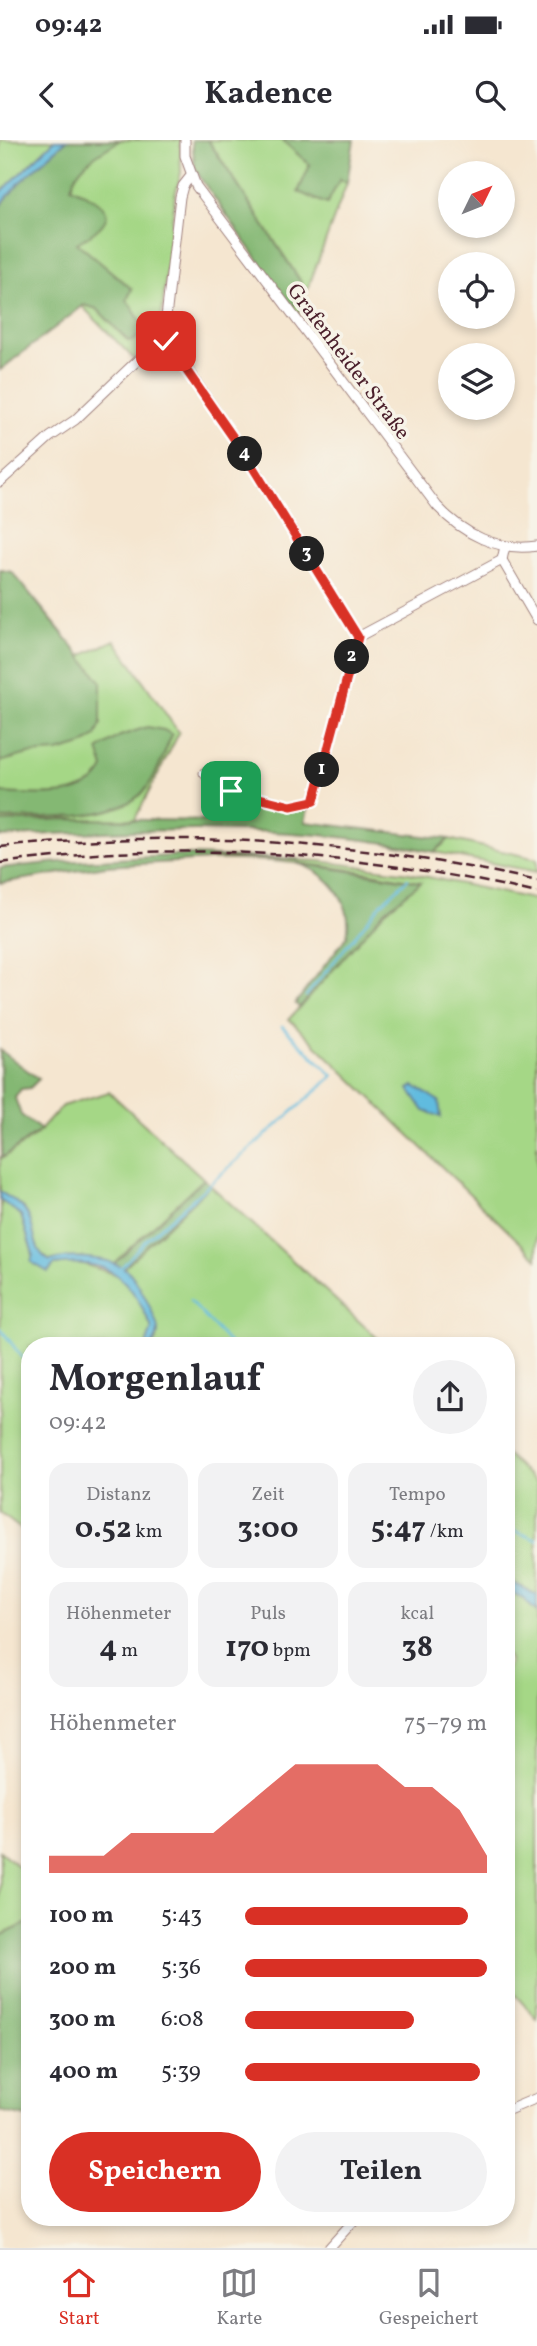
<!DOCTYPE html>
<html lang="de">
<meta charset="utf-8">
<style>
body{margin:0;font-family:Vollkorn,serif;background:#f2f2f3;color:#2b2b33;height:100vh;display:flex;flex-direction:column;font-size:26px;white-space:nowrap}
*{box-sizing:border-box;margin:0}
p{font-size:23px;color:#7c7c81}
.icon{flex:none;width:38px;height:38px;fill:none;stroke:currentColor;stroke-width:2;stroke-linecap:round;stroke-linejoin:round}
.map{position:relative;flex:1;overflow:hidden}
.sheet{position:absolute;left:21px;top:1197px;width:494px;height:889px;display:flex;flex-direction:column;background:#fff;border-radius:28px;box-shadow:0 4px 10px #0003}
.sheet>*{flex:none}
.needle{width:46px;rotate:47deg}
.controls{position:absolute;left:438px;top:21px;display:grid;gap:14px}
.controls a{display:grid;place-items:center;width:77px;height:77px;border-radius:50%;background:#fff;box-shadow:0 4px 10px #0003;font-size:35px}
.pin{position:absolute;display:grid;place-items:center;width:60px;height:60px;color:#fff;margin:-30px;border-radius:14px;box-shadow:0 4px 10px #0006}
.km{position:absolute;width:35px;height:35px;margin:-18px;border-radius:50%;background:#222;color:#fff;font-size:19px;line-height:35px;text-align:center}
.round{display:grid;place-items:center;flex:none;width:74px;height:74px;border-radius:37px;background:#f2f2f3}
.head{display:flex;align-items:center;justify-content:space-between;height:119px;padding:0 28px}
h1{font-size:38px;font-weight:700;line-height:52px}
.metrics{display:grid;grid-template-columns:repeat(3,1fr);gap:10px;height:119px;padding:7px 28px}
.metrics div{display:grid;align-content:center;border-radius:18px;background:#f2f2f3;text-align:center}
.metrics b{font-size:30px;font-weight:700}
.metrics small{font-size:19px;font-weight:400}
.metrics p{font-size:19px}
.chart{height:196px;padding:14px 28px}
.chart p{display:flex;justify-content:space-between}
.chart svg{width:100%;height:126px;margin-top:7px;fill:#d93025;opacity:.7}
.button{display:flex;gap:14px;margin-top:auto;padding:14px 28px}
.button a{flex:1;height:80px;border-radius:42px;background:#d93025;color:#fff;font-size:28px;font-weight:700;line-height:80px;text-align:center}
.button a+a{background:#f2f2f3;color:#2b2b33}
ul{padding:0 28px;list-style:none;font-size:23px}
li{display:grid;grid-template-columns:112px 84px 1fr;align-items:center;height:52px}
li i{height:18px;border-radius:9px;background:#d93025}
.status{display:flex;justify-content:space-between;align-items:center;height:49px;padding:0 35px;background:#fff;direction:ltr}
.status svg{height:19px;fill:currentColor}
header{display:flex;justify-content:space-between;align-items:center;height:91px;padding:0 28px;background:#fff;font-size:32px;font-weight:700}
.tabs{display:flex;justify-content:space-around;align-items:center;height:98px;border-top:2px solid #e1e1e2;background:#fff;font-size:19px;color:#7c7c81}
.tabs a{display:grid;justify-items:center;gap:4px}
.tabs .on{color:#d93025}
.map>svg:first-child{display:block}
.green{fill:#a5d786;stroke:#787b58;stroke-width:2}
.forest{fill:#84b873;stroke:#676c4f;stroke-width:2}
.water{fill:#61bbdf;stroke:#566d85;stroke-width:2}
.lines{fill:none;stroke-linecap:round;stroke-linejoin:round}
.stream{stroke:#61bbdf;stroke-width:2.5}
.minor-casing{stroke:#a0827e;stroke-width:11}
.minor{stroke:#fff;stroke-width:9}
.rail{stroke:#4a1f2b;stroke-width:2.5;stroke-dasharray:10 5;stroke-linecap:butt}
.route-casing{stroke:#fff;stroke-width:14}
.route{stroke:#d93025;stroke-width:9}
.labels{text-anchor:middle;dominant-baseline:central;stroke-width:7;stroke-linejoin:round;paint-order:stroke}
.street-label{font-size:21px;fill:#4a1f2b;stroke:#f7f3e8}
</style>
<div class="status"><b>09:42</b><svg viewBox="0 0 49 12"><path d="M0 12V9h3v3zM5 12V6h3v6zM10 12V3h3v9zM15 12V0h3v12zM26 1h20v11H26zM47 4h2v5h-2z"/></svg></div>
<header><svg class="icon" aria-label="back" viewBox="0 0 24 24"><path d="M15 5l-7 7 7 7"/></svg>Kadence<svg class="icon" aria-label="search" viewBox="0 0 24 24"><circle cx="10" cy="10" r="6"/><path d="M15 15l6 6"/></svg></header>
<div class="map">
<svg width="537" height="2108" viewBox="0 0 537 2108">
<rect width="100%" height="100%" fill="#f7f3e8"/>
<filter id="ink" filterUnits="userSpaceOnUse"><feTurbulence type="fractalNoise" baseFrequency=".0143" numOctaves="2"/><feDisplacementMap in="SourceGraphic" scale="14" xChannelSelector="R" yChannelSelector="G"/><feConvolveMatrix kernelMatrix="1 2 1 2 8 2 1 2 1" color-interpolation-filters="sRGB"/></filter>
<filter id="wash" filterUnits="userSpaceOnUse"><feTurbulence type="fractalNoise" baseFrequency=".00686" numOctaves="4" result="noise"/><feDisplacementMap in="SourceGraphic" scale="28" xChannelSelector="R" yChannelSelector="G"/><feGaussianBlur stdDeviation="1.57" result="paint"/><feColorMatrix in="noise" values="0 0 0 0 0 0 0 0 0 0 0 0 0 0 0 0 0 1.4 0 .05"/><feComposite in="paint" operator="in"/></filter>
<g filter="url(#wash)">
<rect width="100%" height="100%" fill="#f5e6d0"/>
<g class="green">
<path d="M0,0h55l-55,53z"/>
<path d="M67,0h113l1,33 -6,22 -14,126 -27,38 -52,-53 -82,64v-164l19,-23z"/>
<path d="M208,0h74l28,25 37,18 -49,132 -5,-6 8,-27z"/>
<path d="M0,430l12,2 69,84 34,-16 64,93 -44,86 -135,3z"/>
<path d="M449,699l88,20v13l-103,-20z"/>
<path d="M209,717l109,4 91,12 128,27v359l-248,-240 95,-107 36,-30c-70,-14 -140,-24 -211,-22z"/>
<path d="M109,952l95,87 -92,86 -30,-8 -32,4 -13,-11 -13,-42 -24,-16v-35l3,1 33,-23 26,-29z"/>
<path d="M210,1045l176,161h-234l5,-8c-7,-22 -13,-57 -35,-69z"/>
<path d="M1,1060l20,15 12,39 21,11 23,-3 46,15 16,21 13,30 -6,18h-116v190l-30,-23z"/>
<path d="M506,1314l31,29v112l-31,-16z"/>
<path d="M506,1449l16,9 15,14v407l-31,-34v-314l4,-10 -4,-6z"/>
<path d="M0,1711l30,26v45l-30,14z"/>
</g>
<g class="forest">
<path d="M67,0h53c-19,13 -42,22 -49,47 41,19 51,31 6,56l55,46 -5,11 18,28 -10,12 -7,1 -31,-32 -13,-4 -84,65v-164l19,-23z"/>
<path d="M192,0h16l93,142 -8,27 -92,-130 -6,-11z"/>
<path d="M282,0h72l-7,43 -7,-4 -13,25 -29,-12 12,-27z"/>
<path d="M0,430l12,2 89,109v43l-5,12 -14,9 -24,7 -30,2 -28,8z"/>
<path d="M147,587l17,3 8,5c-8,18 -16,44 -30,58 -30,29 -102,24 -142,26v-26c34,1 86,10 104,-25l-6,-18 22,-14z"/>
<path d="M228,654l62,16 18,-1 -3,13 144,17 -15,13c-138,-30 -295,-23 -434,-15v-15l68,-3 160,2z"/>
<path d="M191,715l108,4 -89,-2 -1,3 -103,6 -106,17v-15l60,-6z"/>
<path d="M296,723l125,19 -37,30 -84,95 -5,-3 52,-68c7,-34 -19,-64 -51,-73z"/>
<path d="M0,910l39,29 -9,9 -9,1 -6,9 6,17 20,15 -39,28z"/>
<path d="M204,1039l6,6 -88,84 -10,-4z"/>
<path d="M30,1782v196l-30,-7v-175z"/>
</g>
<g class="water">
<path d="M55,0h12l-48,43 -19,23v-13z"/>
<path d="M414,946l25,15 2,16 -17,-6 -15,-22z"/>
<path d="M0,1052c7,4 18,10 23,16 15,16 6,41 27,53 19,-7 63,-4 79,11 8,8 29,48 29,59 0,6 -3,10 -6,15h-6l6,-18c-22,-49 -40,-71 -98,-63l-6,7 -17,-10 2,-8 -12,-39 -21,-15z"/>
<path d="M506,1439l31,16v17l-15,-14 -16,-9z"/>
</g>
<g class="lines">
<g class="stream">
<path d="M306,856l76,-93 26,-24"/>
<path d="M119,1130l26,-29 188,-165 -51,-50"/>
<path d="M190,1161l42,45"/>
<path d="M0,1188l30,40"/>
<path d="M506,1387l31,13"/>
</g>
</g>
</g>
<g filter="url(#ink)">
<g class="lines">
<defs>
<g id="minor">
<path d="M185,0v16l11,30 241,320c26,28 61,46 100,40"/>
<path d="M190,37l-7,9 -3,11 -16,138 80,118 114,184"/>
<path d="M0,342l50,-45 25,-17 89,-85"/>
<path d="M505,406l-3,14 35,60"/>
<path d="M358,497l144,-77"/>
<path d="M204,633l12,14 8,3 67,16 23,-5 44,-164"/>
<path d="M506,1971l31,-13"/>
<path d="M329,2108l28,-31"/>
</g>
</defs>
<use href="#minor" class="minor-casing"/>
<use href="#minor" class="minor"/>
<g class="rail">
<path d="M0,707c180,-18 361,-6 537,34"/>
<path d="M0,723c179,-23 361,-11 537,30"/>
</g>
</g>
</g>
<g class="lines" filter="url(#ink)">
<defs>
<path id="route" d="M166,201l78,112 114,184 -44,164 -23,5 -60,-15"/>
</defs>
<use href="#route" class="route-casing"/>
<use href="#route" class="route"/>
</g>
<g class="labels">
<g class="street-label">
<text transform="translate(348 222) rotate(53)">Grafenheider Straße</text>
</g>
</g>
</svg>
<div class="controls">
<a><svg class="needle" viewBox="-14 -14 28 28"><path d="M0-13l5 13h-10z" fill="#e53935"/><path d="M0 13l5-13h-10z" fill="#7c7c81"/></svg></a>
<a><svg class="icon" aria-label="locate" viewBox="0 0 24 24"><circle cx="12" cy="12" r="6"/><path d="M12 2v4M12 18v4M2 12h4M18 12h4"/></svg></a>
<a><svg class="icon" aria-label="layers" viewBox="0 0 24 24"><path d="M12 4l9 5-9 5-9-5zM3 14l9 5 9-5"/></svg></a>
</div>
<div class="pin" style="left:231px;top:651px;background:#1e9e55"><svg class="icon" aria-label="arrive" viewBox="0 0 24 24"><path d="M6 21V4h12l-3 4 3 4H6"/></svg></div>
<div class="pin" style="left:166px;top:201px;background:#d93025"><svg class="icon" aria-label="check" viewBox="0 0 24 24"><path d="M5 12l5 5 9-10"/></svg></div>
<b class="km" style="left:322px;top:630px">1</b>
<b class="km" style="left:352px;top:517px">2</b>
<b class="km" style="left:307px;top:414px">3</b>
<b class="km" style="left:245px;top:314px">4</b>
<section class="sheet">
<div class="head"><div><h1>Morgenlauf</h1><p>09:42</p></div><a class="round"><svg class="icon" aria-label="share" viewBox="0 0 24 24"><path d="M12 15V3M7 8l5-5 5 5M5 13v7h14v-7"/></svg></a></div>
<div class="metrics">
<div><p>Distanz</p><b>0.52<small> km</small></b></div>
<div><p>Zeit</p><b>3:00</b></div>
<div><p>Tempo</p><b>5:47<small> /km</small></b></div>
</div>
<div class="metrics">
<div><p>Höhenmeter</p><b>4<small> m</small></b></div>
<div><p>Puls</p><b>170<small> bpm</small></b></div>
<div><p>kcal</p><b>38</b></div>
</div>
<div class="chart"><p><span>Höhenmeter</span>75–79 m</p>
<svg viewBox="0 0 160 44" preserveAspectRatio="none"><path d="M0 44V38L10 38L20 38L30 30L40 30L50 30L60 30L70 22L80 14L90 6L100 6L110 6L120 6L130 14L140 14L150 22L160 38V44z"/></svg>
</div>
<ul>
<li><b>100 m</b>5:43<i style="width:92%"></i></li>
<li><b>200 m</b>5:36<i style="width:100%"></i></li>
<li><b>300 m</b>6:08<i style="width:70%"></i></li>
<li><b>400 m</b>5:39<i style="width:97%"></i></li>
</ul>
<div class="button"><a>Speichern</a><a>Teilen</a></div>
</section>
</div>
<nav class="tabs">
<a class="on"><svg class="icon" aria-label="home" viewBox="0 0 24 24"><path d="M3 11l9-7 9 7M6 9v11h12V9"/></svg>Start</a>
<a><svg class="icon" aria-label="map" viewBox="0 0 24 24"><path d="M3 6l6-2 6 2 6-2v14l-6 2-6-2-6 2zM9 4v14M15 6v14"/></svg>Karte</a>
<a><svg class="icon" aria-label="saved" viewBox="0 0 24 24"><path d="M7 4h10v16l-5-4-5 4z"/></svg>Gespeichert</a>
</nav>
